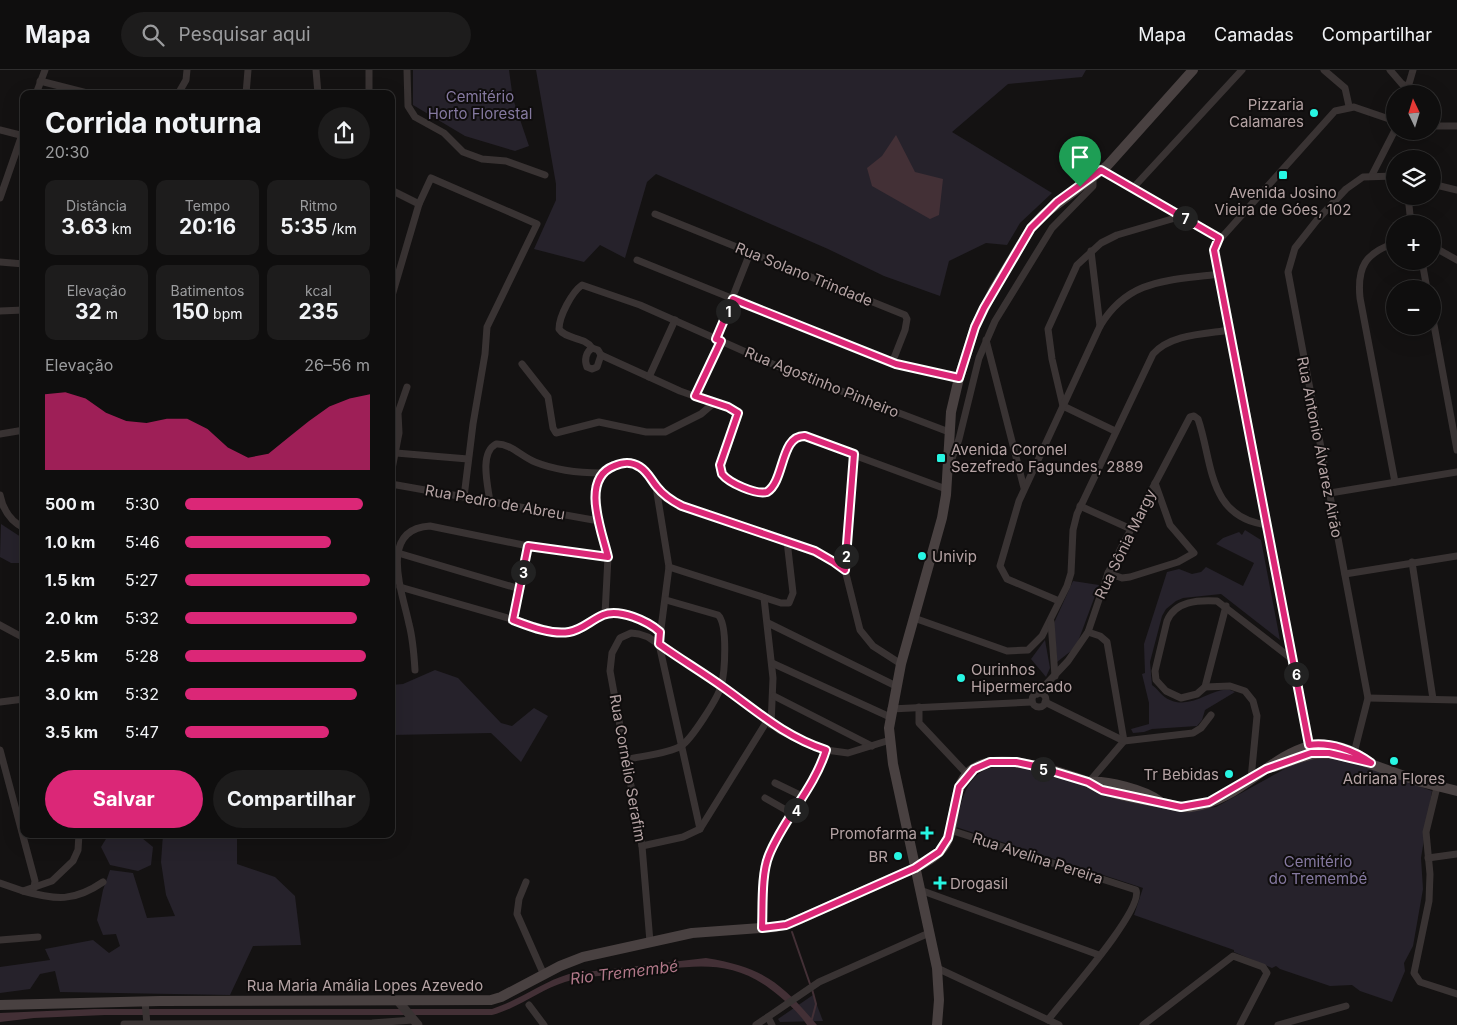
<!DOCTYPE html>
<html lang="pt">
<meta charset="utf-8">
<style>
body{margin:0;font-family:Inter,sans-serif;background:#1d1c1c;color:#f1f3f6;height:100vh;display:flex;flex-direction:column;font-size:19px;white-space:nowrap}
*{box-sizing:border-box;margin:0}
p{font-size:16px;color:#9b9c9e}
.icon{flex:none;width:28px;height:28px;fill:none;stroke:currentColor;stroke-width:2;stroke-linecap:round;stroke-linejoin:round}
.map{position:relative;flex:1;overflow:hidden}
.drawer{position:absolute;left:20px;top:20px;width:375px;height:748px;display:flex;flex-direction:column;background:#0f0e0e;border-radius:10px;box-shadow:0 5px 20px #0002,0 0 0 1px #2f2e2e}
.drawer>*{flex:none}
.needle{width:32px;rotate:356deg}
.buttons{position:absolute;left:1386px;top:15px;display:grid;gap:10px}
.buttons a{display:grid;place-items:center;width:55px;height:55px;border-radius:50%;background:#0f0e0e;box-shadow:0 5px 20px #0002,0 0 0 1px #2f2e2e;font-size:25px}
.pin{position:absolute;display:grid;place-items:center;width:42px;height:42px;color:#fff;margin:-51px -21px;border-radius:50% 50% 50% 0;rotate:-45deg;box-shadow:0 0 5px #0007}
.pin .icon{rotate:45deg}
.km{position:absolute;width:25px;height:25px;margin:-12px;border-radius:50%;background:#222;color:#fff;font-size:14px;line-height:25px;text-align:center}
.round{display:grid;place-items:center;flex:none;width:52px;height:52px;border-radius:26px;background:#1d1c1c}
.summary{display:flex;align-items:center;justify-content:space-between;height:85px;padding:0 25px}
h1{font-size:28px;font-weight:700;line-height:38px}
.metrics{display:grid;grid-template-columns:repeat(3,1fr);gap:8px;height:85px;padding:5px 25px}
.metrics div{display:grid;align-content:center;border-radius:10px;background:#1d1c1c;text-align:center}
.metrics b{font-size:21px;font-weight:700}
.metrics small{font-size:14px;font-weight:400}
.metrics p{font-size:14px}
.chart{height:140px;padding:10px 25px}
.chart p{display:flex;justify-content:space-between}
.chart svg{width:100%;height:90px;margin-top:5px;fill:#db2777;opacity:.7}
.primary-button{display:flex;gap:10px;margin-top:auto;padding:10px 25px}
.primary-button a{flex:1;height:58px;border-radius:30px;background:#db2777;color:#fff;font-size:20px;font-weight:700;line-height:58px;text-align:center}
.primary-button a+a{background:#1d1c1c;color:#f1f3f6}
ul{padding:0 25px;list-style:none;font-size:16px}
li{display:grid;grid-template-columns:80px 60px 1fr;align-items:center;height:38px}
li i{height:12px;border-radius:6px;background:#db2777}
header{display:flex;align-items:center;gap:30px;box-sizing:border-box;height:70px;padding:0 25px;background:#0f0e0e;border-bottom:1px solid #2f2e2e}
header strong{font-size:24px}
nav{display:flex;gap:28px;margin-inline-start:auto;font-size:18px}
.search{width:350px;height:45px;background:#1d1c1c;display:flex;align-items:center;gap:12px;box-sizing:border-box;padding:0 18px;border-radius:28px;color:#9b9c9e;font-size:19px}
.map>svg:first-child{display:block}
.green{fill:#26222b}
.water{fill:#433036}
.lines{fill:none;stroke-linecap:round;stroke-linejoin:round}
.stream{stroke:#433036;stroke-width:2}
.minor{stroke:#393333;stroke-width:7}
.tertiary{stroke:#393333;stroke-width:9}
.secondary{stroke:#494141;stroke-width:10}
.route-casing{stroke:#fff;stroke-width:10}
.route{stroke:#db2777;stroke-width:6}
.poi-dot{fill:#27f6e3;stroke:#0f0d0d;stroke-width:2}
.labels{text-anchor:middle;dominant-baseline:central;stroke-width:4;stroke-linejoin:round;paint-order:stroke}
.park-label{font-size:15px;fill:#8579a0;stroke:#0f0d0d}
.poi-label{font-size:15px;fill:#b5a3a4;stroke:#0f0d0d;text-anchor:end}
.street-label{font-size:15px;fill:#b5a3a4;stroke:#0f0d0d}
.water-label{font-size:16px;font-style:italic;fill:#b17889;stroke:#0f0d0d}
</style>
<header>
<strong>Mapa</strong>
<div class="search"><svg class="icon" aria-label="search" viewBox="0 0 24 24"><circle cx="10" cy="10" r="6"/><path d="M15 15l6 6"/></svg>Pesquisar aqui</div>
<nav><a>Mapa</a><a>Camadas</a><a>Compartilhar</a></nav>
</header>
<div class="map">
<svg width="1457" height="955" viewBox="0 0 1457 955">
<rect width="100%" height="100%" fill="#141212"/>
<g class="green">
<path d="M413,0h96l4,29 16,47 -14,5 -50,-15 -52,-31z"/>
<path d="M536,0h550l-4,7 -74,7 -56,48 100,61 -32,30 -13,22 -21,-2 -37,18 -9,35 -56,-20 -56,-27 -172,-75 -9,8 -22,76 -25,-13 -16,17 -50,-13 22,-49v-16z"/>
<path d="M1,454l23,15v24h-13l-11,-6z"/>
<path d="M1245,460l16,10 19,100 -59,-46 -38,4 -7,3 -10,8 -4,7 -12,46 2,23c6,4 10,12 18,15 25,11 46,-18 65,-8l-30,18 -3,10 -5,6 -45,3 -8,3 -11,1 -2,-4 18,-5v-21l-7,-29 3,-1 -1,-29 23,-72 12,-3 13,5 9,-2 5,-5 37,19 11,-23 -38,-19 7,-6 16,-6 3,3z"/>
<path d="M1073,511l26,4 -23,62 -19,15 -3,-39z"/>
<path d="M1045,570l5,28 -4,9 -15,-18z"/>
<path d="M435,600l23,8 43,45 11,3 22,-18 14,8 -27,46 -30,-29 -100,2v-50l12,-1z"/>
<path d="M1314,688h29l89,33 -11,67 2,31 -10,57 -9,17 1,8 -13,31 -32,-11 -8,-6 -22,1 -50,-17 -4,-3 -4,2 -38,-16v-2l-100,-35 9,-27 -187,-61c4,-23 10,-55 38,-60 8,-2 16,-1 24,-1l165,45 33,-4 74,-41z"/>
<path d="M109,764h28l16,13 -2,18 -13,6 -28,-6 -9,-18z"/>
<path d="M163,764h74v30l38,13 20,19 6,49 -48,1 -23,49 -170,-3 -5,-21 -15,3 -10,15 -30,4v-26l50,-7 -5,-11 48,-9 16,13 11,-7 -4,-12 -13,1 -6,-15 6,-30 7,-20 23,3 14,45 28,-2 -9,-21 -5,-33z"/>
<path d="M813,925l10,26 -43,1 -2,-3z"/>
</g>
<g class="water">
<path d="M896,65l19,37 28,7 -4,36 -9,4 -58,-33 -5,-18 15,-12z"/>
<path d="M706,888c56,9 75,24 111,67h-10c-8,-12 -18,-21 -29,-30 -47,-40 -88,-28 -145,-22 -21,3 -47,2 -68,9 -26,8 -46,26 -73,33h-387l-71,3 -34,4v-9l94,-4h398c28,-9 50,-27 77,-35z"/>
</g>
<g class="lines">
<g class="stream">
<path d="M792,862l18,52"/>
<path d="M812,919l4,15 -4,15"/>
</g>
<g class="minor">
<path d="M316,0l2,24"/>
<path d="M407,0l1,36 7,11 29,16 19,19 19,7 24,2 39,14"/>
<path d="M1324,0l21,18 4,18"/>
<path d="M1390,0l12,14 6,3"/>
<path d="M40,11l51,13"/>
<path d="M36,24l9,-24"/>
<path d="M178,24l8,-14 1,-10"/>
<path d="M246,24l2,-24"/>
<path d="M369,24v-24"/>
<path d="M1406,24l7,-24"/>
<path d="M1432,56h25"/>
<path d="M0,60l24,6"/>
<path d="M1101,100l118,68"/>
<path d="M1372,105l23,-45"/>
<path d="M1432,114l25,6"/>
<path d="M1133,118l109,-118"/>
<path d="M391,120l28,14"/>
<path d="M1408,126l3,28"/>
<path d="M0,128l24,-69"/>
<path d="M655,144l250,101 2,4 -2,11 -13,33"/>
<path d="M1395,173c-30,10 -38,24 -35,55l35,184"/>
<path d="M1432,176l25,14"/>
<path d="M1091,181l9,75"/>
<path d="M637,190l255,103 67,15"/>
<path d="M1422,191l5,28"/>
<path d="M0,192l24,2"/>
<path d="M391,229l28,-95 12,-26 106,46 -50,103 -2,27 -12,70 -9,73"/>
<path d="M0,241l24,-1"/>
<path d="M1432,244l25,136"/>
<path d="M716,269l34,-86"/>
<path d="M986,270l38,148"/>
<path d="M592,278c-8,-12 -26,-8 -33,-19 0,-13 13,-37 23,-44l58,20 146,65 163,62"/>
<path d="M592,278l6,2 3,5 -4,12 -5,2 -5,-2c-3,-7 -1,-15 5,-19z"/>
<path d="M601,285l79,36 56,20 2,5 -18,55c5,11 40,25 51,19l20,-48 3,-4 8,-2 144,53"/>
<path d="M522,294l26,33 5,31 3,5 43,-11 47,10h19l36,-18 14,-12"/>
<path d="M649,307l26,-57"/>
<path d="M695,326l26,-55"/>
<path d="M1115,361l-52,-25 -11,-47 -4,-30 29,-64 24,-22 16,-8 65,-19"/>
<path d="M0,364l24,-4"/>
<path d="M396,383l72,6"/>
<path d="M950,394l9,-25 20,-81 16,-37 57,-93 41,-42v-9"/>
<path d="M391,404l8,-41 -1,-20 9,-26"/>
<path d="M391,414l208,37"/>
<path d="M656,417l13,80 -10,77 41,185"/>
<path d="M1330,423l127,-21"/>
<path d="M0,425c3,15 10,26 24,33"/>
<path d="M490,432c-2,-16 -11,-49 6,-58 14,-1 26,13 39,18 20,8 45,11 66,11"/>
<path d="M1080,436l51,23"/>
<path d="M398,483l122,36"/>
<path d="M1412,492l21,137"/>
<path d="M669,497l112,36h8l4,-10 -6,-52"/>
<path d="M845,500l9,-116"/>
<path d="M1108,503l14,5 8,-1 48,-15 16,-9 -24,-28 -15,-42"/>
<path d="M1345,504l112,-18"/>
<path d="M400,517l157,45c23,1 29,-13 48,-18 16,-4 43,6 55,18"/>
<path d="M764,528l9,80 -2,47"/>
<path d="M1059,531l-52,-22 -7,-13 19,-65 81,-175c29,-48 68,-45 119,-52"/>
<path d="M605,544l3,-57 -9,-36 -3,-38 5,-10 9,-6 20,-4 10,4 24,28 18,11 105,35 48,21 10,8 15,60 13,16 28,18"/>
<path d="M914,548l93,33 21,-1 14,-14 25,-50 4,-13 2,-43 4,-16 76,-160c18,-20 52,-20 77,-24"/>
<path d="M513,550l15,-74"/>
<path d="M1051,552l4,54"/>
<path d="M768,553l128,63"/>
<path d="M0,555l24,13"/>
<path d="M1088,562l12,4 7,6 17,99 -35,41"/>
<path d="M772,593l118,54"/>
<path d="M415,600c-1,-16 -2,-31 -6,-46 -6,-30 -32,-95 21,-98l98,20 80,11"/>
<path d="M1205,617l21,-81"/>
<circle cx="1039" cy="630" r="7"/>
<path d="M1037,624l31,-33 20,-29 20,-59 82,-156 4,-1 4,3c15,43 9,98 69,106"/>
<path d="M774,626l98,50"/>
<path d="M1368,628l89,2"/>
<path d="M0,632l24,-3"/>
<path d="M1045,632l79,39 69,-8 8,-5 10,-13"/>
<path d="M919,637v16l48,51"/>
<path d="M891,639l141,-7"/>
<path d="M1310,679l-95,-504 120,-134 19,-4 41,14"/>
<path d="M0,680l35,131 -1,7"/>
<path d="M1354,683l14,-55 -80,-426 7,-24 22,-28 29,-31 17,-12 32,-1"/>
<path d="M625,690c15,-4 43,-6 56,-14 10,-6 37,-48 40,-60 4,-13 7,-62 -3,-71l-52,-15"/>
<path d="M1251,709l6,-63 -4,-15 -8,-10 -15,-5 -25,1 -8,7 -16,4 -15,-7 -10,-11 -1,-9 12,-50c8,-20 31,-21 50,-20l75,58"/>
<path d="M775,713l29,14"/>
<path d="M1437,717l-11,45 4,42 -1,27 -15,72 6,9 37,12"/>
<path d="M765,728l28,16"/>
<path d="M950,760l186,60c8,20 -73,110 -88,130"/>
<path d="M642,776l41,-9 17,-8 67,-108"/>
<path d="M1428,788l29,-4"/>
<path d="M526,812l-7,17 -2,15 27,61"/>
<path d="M0,813l23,8 29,-10 21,-20 5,-11 1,-16"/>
<path d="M920,820l179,65"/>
<path d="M23,821c33,9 51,11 80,-9"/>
<path d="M762,858c1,-22 -2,-52 7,-73 15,-37 45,-66 57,-105"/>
<path d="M0,870l38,-3"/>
<path d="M650,872l-8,-96 -32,-175 2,-18 8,-15 11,-5 8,1 9,3 73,49 58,44 24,12 23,8 22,3 42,-13"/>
<path d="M937,898l122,57"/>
<path d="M145,931l2,24"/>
<path d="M529,935l15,20"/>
<path d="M768,947l4,8"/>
<path d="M124,954l248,-1 41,-3"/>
<path d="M756,955l63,-43 110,-49"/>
<path d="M1143,955l90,-69 30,11 4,6 -27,52"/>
<path d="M1278,955l68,-19"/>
</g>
<path class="tertiary" d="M398,931l20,24"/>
<g class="secondary">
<path d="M1365,692l56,20 36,9"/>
<path d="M1274,697c32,-11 43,-19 77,-9"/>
<path d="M1089,712c17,-2 56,8 70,19"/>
<path d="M0,935l160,-4 331,-1 10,-3 59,-31 23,-9 109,-24 84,-6 13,-3 126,-56c11,-6 23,-12 30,-23 15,-26 2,-69 38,-81 28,-9 77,8 103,17 6,3 11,7 17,9 19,6 39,10 59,13 10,2 19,5 29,4 69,-8 103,-101 180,-44"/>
<path d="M937,955l2,-25 -2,-32 -44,-204 -4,-36 12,-64 41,-146 4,-23 5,-83 8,-34 16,-51 19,-38 37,-61 12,-13 64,-49 86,-96"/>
</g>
</g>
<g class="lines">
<defs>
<path id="route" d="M1101,100l118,68 -5,12 95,495c21,-3 45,5 62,18l-42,-10h-18l-45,16 -57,33 -28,5 -79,-17 -14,-8 -53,-16 -19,-4h-26l-16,7 -15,18 -11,51 -9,14 -24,16 -115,51 -14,6 -24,3c1,-21 -1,-54 7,-73 15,-37 45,-66 57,-105 -42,-14 -68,-38 -103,-63 -21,-15 -43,-28 -64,-43l1,-12c-12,-11 -41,-24 -57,-17 -12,5 -21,15 -34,17 -18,3 -40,-6 -56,-12l15,-74 80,11c-6,-26 -28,-78 6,-91 9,-4 17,-5 26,1 8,5 11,13 17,20 7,9 15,14 25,19l133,45 19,11 11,8 9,-116 -49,-18c-25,-1 -20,45 -38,56 -11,3 -38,-9 -45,-18l-2,-9 18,-52 -10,-6 -33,-11 26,-55 -5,-2 17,-40 163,65 63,14 16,-51 9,-19 47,-80 26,-26z"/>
</defs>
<use href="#route" class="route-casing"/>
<use href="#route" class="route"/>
</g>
<g class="poi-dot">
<circle cx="1314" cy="43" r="5"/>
<rect x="1278" y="100" width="10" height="10" rx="2.5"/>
<rect x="936" y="383" width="10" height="10" rx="2.5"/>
<circle cx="922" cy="486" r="5"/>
<circle cx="961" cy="608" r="5"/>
<circle cx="1394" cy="691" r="5"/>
<circle cx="1229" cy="704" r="5"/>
<path d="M924.5 755.5h5v5h5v5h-5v5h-5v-5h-5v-5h5z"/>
<circle cx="898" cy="786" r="5"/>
<path d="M937.5 805.5h5v5h5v5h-5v5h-5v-5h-5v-5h5z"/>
</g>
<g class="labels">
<g class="park-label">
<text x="480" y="26">Cemitério<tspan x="480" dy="17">Horto Florestal</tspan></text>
<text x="1318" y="791">Cemitério<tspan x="1318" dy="17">do Tremembé</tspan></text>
</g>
<g class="poi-label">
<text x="1304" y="34">Pizzaria<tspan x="1304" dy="17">Calamares</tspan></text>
<text x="1283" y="122" text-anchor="middle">Avenida Josino<tspan x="1283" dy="17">Vieira de Góes, 102</tspan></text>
<text x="951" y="379" text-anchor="start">Avenida Coronel<tspan x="951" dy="17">Sezefredo Fagundes, 2889</tspan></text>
<text x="932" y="486" text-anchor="start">Univip</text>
<text x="971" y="599" text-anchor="start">Ourinhos<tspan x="971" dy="17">Hipermercado</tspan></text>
<text x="1219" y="704">Tr Bebidas</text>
<text x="1394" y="708" text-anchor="middle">Adriana Flores</text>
<text x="917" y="763">Promofarma</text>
<text x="888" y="786">BR</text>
<text x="950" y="813" text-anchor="start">Drogasil</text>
</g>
<g class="street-label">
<text transform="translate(804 204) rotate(22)">Rua Solano Trindade</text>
<text transform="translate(822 312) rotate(22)">Rua Agostinho Pinheiro</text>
<text transform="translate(1320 377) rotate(79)">Rua Antonio Álvarez Airão</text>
<text transform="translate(495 432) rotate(10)">Rua Pedro de Abreu</text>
<text transform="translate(1125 474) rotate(-64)">Rua Sônia Margy</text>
<text transform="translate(628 698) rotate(80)">Rua Cornélio Serafim</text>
<text transform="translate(1038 788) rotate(18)">Rua Avelina Pereira</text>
<text x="365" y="915">Rua Maria Amália Lopes Azevedo</text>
</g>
<g class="water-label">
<text transform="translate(624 902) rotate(-7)">Rio Tremembé</text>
</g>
</g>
</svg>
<div class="buttons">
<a><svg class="needle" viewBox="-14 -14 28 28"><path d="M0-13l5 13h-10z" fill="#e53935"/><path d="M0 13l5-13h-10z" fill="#9b9c9e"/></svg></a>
<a><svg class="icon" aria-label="layers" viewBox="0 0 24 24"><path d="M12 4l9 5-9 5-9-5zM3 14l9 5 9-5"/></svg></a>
<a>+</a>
<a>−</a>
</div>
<div class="pin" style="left:1080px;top:117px;background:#1e9e55"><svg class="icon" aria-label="arrive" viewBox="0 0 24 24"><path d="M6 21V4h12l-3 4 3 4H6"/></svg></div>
<b class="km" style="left:728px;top:241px">1</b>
<b class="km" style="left:846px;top:486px">2</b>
<b class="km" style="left:523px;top:502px">3</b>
<b class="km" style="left:796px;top:740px">4</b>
<b class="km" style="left:1043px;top:699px">5</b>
<b class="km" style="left:1296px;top:604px">6</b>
<b class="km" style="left:1185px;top:148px">7</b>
<section class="drawer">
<div class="summary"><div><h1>Corrida noturna</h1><p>20:30</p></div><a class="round"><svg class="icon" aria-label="share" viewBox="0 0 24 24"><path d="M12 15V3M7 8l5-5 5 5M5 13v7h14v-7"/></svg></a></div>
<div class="metrics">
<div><p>Distância</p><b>3.63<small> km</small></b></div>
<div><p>Tempo</p><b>20:16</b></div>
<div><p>Ritmo</p><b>5:35<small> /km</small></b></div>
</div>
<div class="metrics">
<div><p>Elevação</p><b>32<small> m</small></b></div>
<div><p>Batimentos</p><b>150<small> bpm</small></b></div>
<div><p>kcal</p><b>235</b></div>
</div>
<div class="chart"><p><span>Elevação</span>26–56 m</p>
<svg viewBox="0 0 160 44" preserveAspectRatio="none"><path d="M0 44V7L10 6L20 9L30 16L40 20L50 21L60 19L70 19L80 24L90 33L100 38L110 36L120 28L130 20L140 13L150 9L160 7V44z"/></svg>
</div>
<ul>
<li><b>500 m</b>5:30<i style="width:96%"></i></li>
<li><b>1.0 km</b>5:46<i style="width:79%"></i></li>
<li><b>1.5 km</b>5:27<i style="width:100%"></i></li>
<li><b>2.0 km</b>5:32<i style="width:93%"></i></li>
<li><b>2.5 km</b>5:28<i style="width:98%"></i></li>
<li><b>3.0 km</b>5:32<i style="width:93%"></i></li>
<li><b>3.5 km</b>5:47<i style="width:78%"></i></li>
</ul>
<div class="primary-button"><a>Salvar</a><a>Compartilhar</a></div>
</section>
</div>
